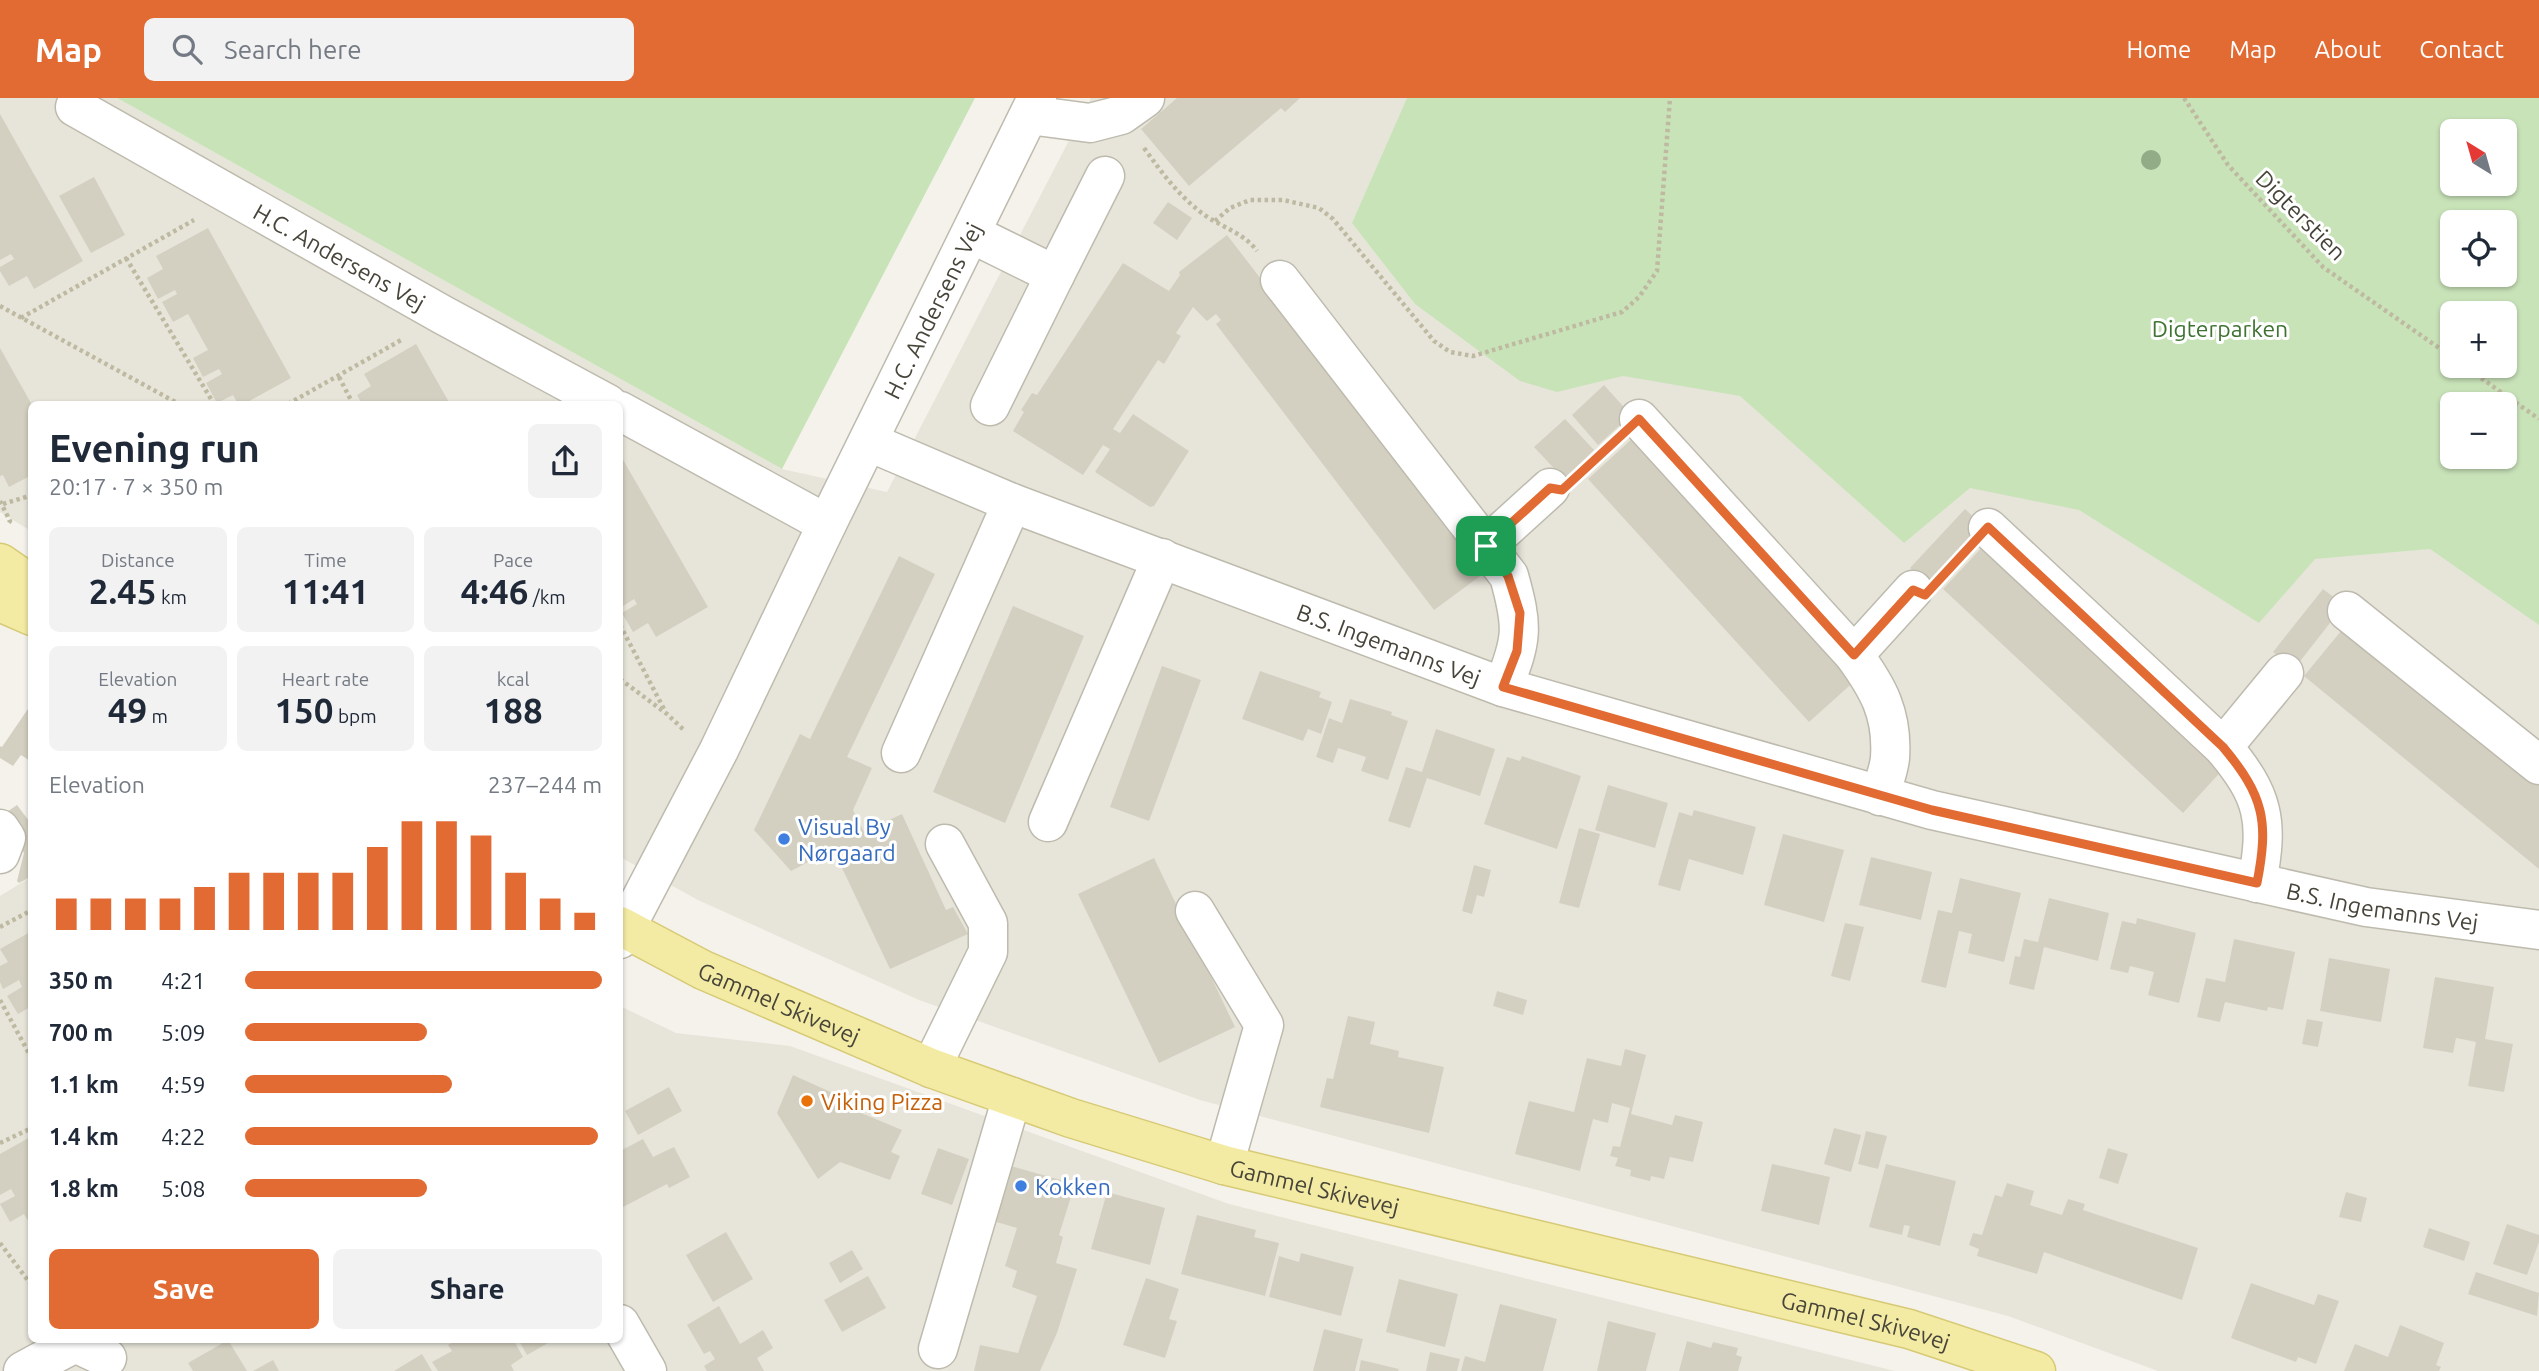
<!DOCTYPE html>
<meta charset="utf-8">
<style>
body{margin:0;font-family:Ubuntu,sans-serif;background:#f2f2f3;color:#1f2937;height:100vh;display:flex;flex-direction:column;font-size:26px;white-space:nowrap}
*{box-sizing:border-box;margin:0}
p{font-size:23px;color:#747a83}
.icon{flex:none;width:38px;height:38px;fill:none;stroke:currentColor;stroke-width:2;stroke-linecap:round;stroke-linejoin:round}
.map{position:relative;flex:1;overflow:hidden}
.details{position:absolute;left:28px;top:303px;width:595px;height:942px;display:flex;flex-direction:column;background:#fff;border-radius:10px;box-shadow:0 2px 5px #0004}
.details>*{flex:none}
.needle{width:46px;rotate:323deg}
.tools{position:absolute;left:2440px;top:21px;display:grid;gap:14px}
.tools a{display:grid;place-items:center;width:77px;height:77px;border-radius:10px;background:#fff;box-shadow:0 2px 5px #0004;font-size:35px}
.pin{position:absolute;display:grid;place-items:center;width:60px;height:60px;color:#fff;margin:-30px;border-radius:14px;box-shadow:0 4px 10px #0006}
.round{display:grid;place-items:center;flex:none;width:74px;height:74px;border-radius:10px;background:#f2f2f3}
.headline{display:flex;align-items:center;justify-content:space-between;height:119px;padding:0 21px}
h1{font-size:38px;font-weight:600;line-height:52px}
.figures{display:grid;grid-template-columns:repeat(3,1fr);gap:10px;height:119px;padding:7px 21px}
.figures div{display:grid;align-content:center;border-radius:10px;background:#f2f2f3;text-align:center}
.figures b{font-size:35px;font-weight:600}
.figures small{font-size:19px;font-weight:400}
.figures p{font-size:19px}
.chart{height:196px;padding:14px 21px}
.chart p{display:flex;justify-content:space-between}
.chart svg{width:100%;height:126px;margin-top:7px;stroke:#e26b33;stroke-width:6}
.button{display:flex;gap:14px;margin-top:auto;padding:14px 21px}
.button a{flex:1;height:80px;border-radius:10px;background:#e26b33;color:#fff;font-size:28px;font-weight:600;line-height:80px;text-align:center}
.button a+a{background:#f2f2f3;color:#1f2937}
ul{padding:0 21px;list-style:none;font-size:23px}
li{display:grid;grid-template-columns:112px 84px 1fr;align-items:center;height:52px}
li i{height:18px;border-radius:9px;background:#e26b33}
header{display:flex;align-items:center;gap:42px;box-sizing:border-box;height:98px;padding:0 35px;background:#e26b33;color:#fff}
header strong{font-size:33px}
nav{display:flex;gap:38px;margin-inline-start:auto;font-size:24px}
.search{width:490px;height:63px;background:#f2f2f3;display:flex;align-items:center;gap:18px;box-sizing:border-box;padding:0 24px;border-radius:10px;color:#747a83;font-size:26px}
.map>svg:first-child{display:block}
.residential{fill:#e7e5da;fill-rule:evenodd}
.green{fill:#c9e3b9;fill-rule:evenodd}
.building{fill:#d4d0c1}
.lines{fill:none;stroke-linecap:round;stroke-linejoin:round}
.minor-casing{stroke:#bebbae;stroke-width:41}
.major-casing{stroke:#d7ca75;stroke-width:41}
.path{stroke:#beb9a1;stroke-width:4.5;stroke-dasharray:3.5 3.5;stroke-linecap:butt}
.minor{stroke:#fff;stroke-width:38}
.major{stroke:#f3eaa4;stroke-width:38}
.tree{fill:#91ac86}
.route-casing{stroke:#fff;stroke-width:14}
.route{stroke:#e26b33;stroke-width:9}
.shop-dot{fill:#3f7fe0;stroke:#fff;stroke-width:2.5}
.food-dot{fill:#e8710a;stroke:#fff;stroke-width:2.5}
.labels{text-anchor:middle;dominant-baseline:central;stroke-width:6;stroke-linejoin:round;paint-order:stroke}
.street-label{font-size:23px;fill:#474439;stroke:#fff}
.park-label{font-size:23px;fill:#407333;stroke:#fff}
.shop-label{font-size:23px;fill:#366cbe;stroke:#fff;text-anchor:start}
.food-label{font-size:23px;fill:#c56008;stroke:#fff;text-anchor:start}
</style>
<header>
<strong>Map</strong>
<div class="search"><svg class="icon" aria-label="search" viewBox="0 0 24 24"><circle cx="10" cy="10" r="6"/><path d="M15 15l6 6"/></svg>Search here</div>
<nav><a>Home</a><a>Map</a><a>About</a><a>Contact</a></nav>
</header>
<div class="map">
<svg width="2539" height="1273" viewBox="0 0 2539 1273">
<rect width="100%" height="100%" fill="#f4f2eb"/>
<g class="residential">
<path d="M0,0h117l665,371 105,23 204,-394h1448v1273h-381l-150,-55 -808,-216 -281,-100 -221,-100 -78,-43v-453h-588l-1,127 -31,-19zM2452,33h52v53h-52zM2452,124h52v53h-52zM2452,215h52v53h-52zM2452,306h52v53h-52z"/>
<path d="M31,779l1,462h588v-333l56,27 114,13 439,158 666,167h-1895v-475z"/>
</g>
<g class="green">
<path d="M117,0h858l-193,371z"/>
<path d="M1407,0h1132v527l-109,-76 -115,10 -56,64 -180,-113 -109,-22 -66,55 -164,-147 -117,-20 -66,16 -37,-11 -105,-77 -63,-81zM2504,33v53h-52v-53zM2504,124v53h-52v-53zM2452,215h52v53h-52zM2452,306h52v53h-52z"/>
</g>
<g class="building">
<path d="M1177,0h123l-15,14 -4,-4 -92,78 -48,-57z"/>
<path d="M0,16l83,147 -49,28 -7,-13 -18,10 -9,-15v-4l14,-8 -3,-5 -11,6z"/>
<path d="M94,79l31,58 -34,18 -32,-57z"/>
<path d="M1168,104l24,16 -15,22 -24,-17z"/>
<path d="M208,130l83,150 -47,26h-6l-5,-9 -16,8 -11,-20 16,-9 -3,-5 -16,8 -10,-19 15,-8 -20,-36 -15,8 -11,-20 15,-8 -2,-4 -17,9 -11,-21 16,-9 -7,-13z"/>
<path d="M1227,137l260,336 -53,39 -218,-286 5,-4 -5,-6 -9,7 -14,-14 -17,26 5,3 -17,28 -6,-4 -45,69 7,4 13,-19 56,37 -35,55 -4,1 -55,-35 15,-23 -7,-4 -20,30 -70,-44 11,-19 -3,-2 11,-17 5,2 86,-132 46,28 11,-16 -1,-3z"/>
<path d="M416,246l34,60h-88l-5,-9 14,-9 -7,-12z"/>
<path d="M0,250l32,57v70l-23,12 -6,-12 -3,1z"/>
<path d="M1604,287l27,30 -33,30 -26,-30z"/>
<path d="M1565,321l29,31 -30,29 -30,-32z"/>
<path d="M1635,338l222,243 -48,43 -221,-243z"/>
<path d="M622,360l86,149 -52,30 -8,-14 -15,9 -11,-19 15,-9 -3,-5 -14,9v-25l3,-2 -3,-6v-115z"/>
<path d="M1965,411l17,16 -55,59 -17,-16z"/>
<path d="M1987,444l240,223 -44,48 -240,-224z"/>
<path d="M899,458l36,18 -88,183 25,11 -19,42 11,22 38,-18 44,96 7,-3 15,27 -78,35 -57,-120 -42,22 -37,-41 46,-96 10,5z"/>
<path d="M2323,491l21,16 -50,64 -21,-17z"/>
<path d="M1013,508l71,30 -79,187 -72,-31z"/>
<path d="M2346,527l193,158v86l-235,-193z"/>
<path d="M1162,568l39,14 -52,141 -39,-14z"/>
<path d="M1260,573l61,21 -2,5 13,5 -11,32 -13,-5 -5,12 -61,-22z"/>
<path d="M1350,601l42,13 -1,3 17,6 -20,59 -27,-9 5,-14 -28,-9 -5,15 -17,-6 13,-39 13,5z"/>
<path d="M32,605v59l-11,-7 -8,11 -13,-8v-12l2,1z"/>
<path d="M1436,631l59,20 -15,47 -53,-18 -17,50 -22,-7 18,-54 16,5z"/>
<path d="M1522,658l59,20 -24,73 -73,-25 23,-67 13,4z"/>
<path d="M1608,687l60,18 -13,45 -60,-18z"/>
<path d="M17,707l15,20v51l-13,7 -2,-2 7,-28 -23,-37z"/>
<path d="M1694,712l62,17 -13,48 -54,-16 -9,32 -22,-6 21,-73 13,4z"/>
<path d="M1579,730l21,6 -21,74 -20,-5z"/>
<path d="M1783,736l61,16 -20,72 -60,-17z"/>
<path d="M1871,759l61,15 -11,48 -62,-15z"/>
<path d="M1154,760l81,169 -76,36 -81,-169z"/>
<path d="M1474,767l17,5 -7,27 -7,-2 -5,19 -10,-3z"/>
<path d="M1960,780l61,15 -17,69 -36,-9 4,-19 -13,-3 -13,57 -25,-6 17,-72 14,3z"/>
<path d="M2049,800l60,15 -11,48 -54,-14 -10,43 -25,-6 6,-28 5,1 4,-18 14,3z"/>
<path d="M2137,820l59,15 -17,70 -31,-8 6,-23 -24,-6 -2,7 -18,-4 12,-48 14,3z"/>
<path d="M1845,825l19,4 -14,54 -19,-5z"/>
<path d="M32,833v75l-14,8 -11,-18 15,-9 -3,-7 -16,9 -3,-7v-16l8,-4 -8,-13z"/>
<path d="M2234,841l61,13 -12,58 -15,-3 -1,4 -42,-9 -5,20 -23,-5 9,-39 19,4z"/>
<path d="M2329,860l61,11 -9,53 -61,-11z"/>
<path d="M2435,879l59,10 -9,52 28,5 -9,48 -36,-6 8,-44 -20,-4 -3,15 -30,-5z"/>
<path d="M1497,893l30,9 -4,15 -30,-9z"/>
<path d="M1348,918l27,6 -5,22 29,7 -1,6 46,10 -15,66 -109,-26 7,-29 6,1z"/>
<path d="M2307,921l16,3 -5,25 -16,-3z"/>
<path d="M1625,951l21,6 -15,59 41,11 3,-10 28,7 -10,40 -23,-5 -6,22 -13,-3 -1,5 -20,-5 1,-6 -16,-4 3,-8 -8,-2 3,-10 7,1 10,-39 -18,-5 -4,20 -15,-4 -13,52 -65,-17 14,-53 45,11 13,-54 34,8z"/>
<path d="M793,977l62,28 -1,7 48,20 -11,22 9,4 -10,24 -50,-18 -22,17 -41,-66z"/>
<path d="M669,989l13,24 -44,24 -13,-24z"/>
<path d="M1834,1030l27,7 -10,37 -27,-8z"/>
<path d="M1866,1033l21,5 -9,33 -20,-5z"/>
<path d="M32,1038v91l-8,-13 -14,8 -10,-18 15,-8 -4,-7 -11,6v-41z"/>
<path d="M643,1041l10,18 21,-10 16,30 -21,11 -2,-4 -44,23 -3,-6v-50z"/>
<path d="M938,1050l31,11 -17,46 -31,-11z"/>
<path d="M2108,1050l20,6 -10,30 -19,-6z"/>
<path d="M1004,1066l71,20 -16,51 4,2 -7,26 21,6 -20,64 -17,38h-66l6,-26 38,8 19,-57 -25,-9 5,-16 -12,-5 12,-38 -31,-9z"/>
<path d="M1772,1066l58,13 -11,48 -58,-14z"/>
<path d="M1886,1066l70,17 -16,65 -33,-9 3,-11 -6,-1 -2,10 -33,-8z"/>
<path d="M2007,1085l27,8 -4,14 32,10 6,-16 17,5 -2,6 115,38 -16,52 -138,-48 -7,22 -60,-18 2,-7 -10,-4 4,-12 9,2 13,-40 7,2z"/>
<path d="M1107,1094l58,16 -15,57 -59,-16z"/>
<path d="M2346,1094l21,6 -6,24 -22,-5z"/>
<path d="M1197,1117l59,15 -2,7 25,6 -14,53 -84,-22z"/>
<path d="M2507,1126l32,11v7l-12,33 -34,-11z"/>
<path d="M2429,1130l41,14 -6,19 -41,-14z"/>
<path d="M726,1134l27,47 -40,23 -27,-47z"/>
<path d="M852,1152l11,19 -23,14 -11,-20z"/>
<path d="M1301,1155l53,14 -13,49 -72,-19 10,-41 20,6z"/>
<path d="M2476,1174l63,21 -2,23 -69,-22z"/>
<path d="M868,1178l18,32 -44,24 -18,-32z"/>
<path d="M1146,1180l33,11 -10,30 8,2 -12,37 -42,-13z"/>
<path d="M1399,1181l59,15 -13,53 -59,-15z"/>
<path d="M2251,1185l63,22 4,-11 21,7 -23,63 -18,-7 -2,5 -65,-24z"/>
<path d="M1500,1206l57,15 -14,52h-82l4,-15 20,6z"/>
<path d="M719,1208l21,38 23,-14 10,18 -16,10 7,13h-57l-3,-5 11,-7 -5,-8 -6,3 -17,-29z"/>
<path d="M1608,1223l48,12 -10,38h-49z"/>
<path d="M2400,1227l44,18 -8,22 5,2 -2,4h-95l11,-27 33,13z"/>
<path d="M1324,1231l39,10 -8,32h-42z"/>
<path d="M459,1241h9l1,2 5,-2h39l10,18 -12,8 3,6h-76l-6,-9 20,-11 -4,-6z"/>
<path d="M518,1241h37l-28,16z"/>
<path d="M228,1242l19,31h-54l-5,-8z"/>
<path d="M1687,1243l24,7 2,-6 25,6 -2,7 6,2 -4,14h-59z"/>
<path d="M1430,1254l30,7 -3,12h-31z"/>
<path d="M422,1256l10,17h-38z"/>
<path d="M273,1262l6,11h-26z"/>
<path d="M1361,1262l38,9 -1,2h-39z"/>
</g>
<g class="lines">
<defs>
<g id="minor">
<path id="s1" d="M75,9l368,208 165,89"/>
<path d="M1029,17l61,8 31,-8 24,-17"/>
<path d="M972,136l83,41 -65,131"/>
<path d="M1055,177l50,-99"/>
<path d="M1280,182l229,296c14,50 14,63 -6,111"/>
<path d="M620,313l207,113"/>
<path d="M1639,321l215,236c24,33 39,59 36,103 -1,12 -7,26 -10,38"/>
<path id="s2" d="M869,344l143,61 491,184 429,123 434,97 173,23"/>
<path d="M1988,430l235,219c41,49 46,73 34,136"/>
<path d="M1486,448l64,-58"/>
<path d="M2347,513l192,154"/>
<path d="M1854,557l59,-65"/>
<path d="M2223,649l61,-74"/>
<path d="M901,655l111,-250"/>
<path d="M1048,724l114,-264"/>
<path d="M0,731l6,9 -6,16"/>
<path d="M1195,813l69,114 -40,140"/>
<path id="s3" d="M620,841l99,-189 108,-226 210,-426"/>
<path d="M931,970l57,-116v-29l-43,-79"/>
<path d="M620,1226l27,47"/>
<path d="M938,1251l74,-252"/>
<path d="M23,1273l52,-28 32,15"/>
</g>
<g id="major">
<path d="M0,465l32,22"/>
<path d="M0,504l32,14"/>
<path id="s4" d="M620,828l83,44 228,98 140,50 153,47 685,164 127,42"/>
</g>
</defs>
<use href="#minor" class="minor-casing"/>
<use href="#major" class="major-casing"/>
<g class="path">
<path d="M2184,0l44,67 95,102 129,90"/>
<path d="M1144,50c19,26 33,46 59,66 18,13 41,19 54,37"/>
<path d="M1215,123l15,-13 20,-8h33l36,8 14,11 101,122 16,11 23,4 149,-44 17,-15 18,-26 13,-173"/>
<path d="M126,160l88,146"/>
<path d="M0,208l179,98"/>
<path d="M21,220l173,-98"/>
<path d="M2464,268l75,53"/>
<path d="M339,279l14,27"/>
<path d="M288,306l115,-65"/>
<path d="M1583,372l27,-24"/>
<path d="M0,403l10,20 -3,4"/>
<path d="M3,406l29,-9"/>
<path d="M1948,473l13,-15"/>
<path d="M620,527l45,86"/>
<path d="M620,581l47,35 18,17"/>
<path d="M0,829l32,-17"/>
<path d="M0,902l32,59"/>
<path d="M0,1045l32,-15"/>
<path d="M0,1145l32,43"/>
</g>
<use href="#minor" class="minor"/>
<use href="#major" class="major"/>
</g>
<circle class="tree" cx="2151" cy="62" r="10"/>
<g class="lines">
<defs>
<path id="route" d="M1639,321l215,236 59,-65 12,5 63,-68 235,220c41,49 46,74 34,136l-325,-73 -429,-123 14,-36 3,-38 -12,-37 -22,-30 64,-58 12,2z"/>
</defs>
<use href="#route" class="route-casing"/>
<use href="#route" class="route"/>
</g>
<g class="shop-dot">
<circle cx="784" cy="741" r="7"/>
<circle cx="1021" cy="1088" r="7"/>
</g>
<circle class="food-dot" cx="807" cy="1003" r="7"/>
<g class="labels">
<g class="street-label">
<text transform="translate(2301 117) rotate(45)">Digterstien</text>
<text stroke="none"><textPath href="#s1" startOffset="304">H.C. Andersens Vej</textPath></text>
<text stroke="none"><textPath href="#s3" startOffset="702">H.C. Andersens Vej</textPath></text>
<text stroke="none"><textPath href="#s2" startOffset="558">B.S. Ingemanns Vej</textPath></text>
<text stroke="none"><textPath href="#s2" startOffset="1587">B.S. Ingemanns Vej</textPath></text>
<text stroke="none"><textPath href="#s4" startOffset="177">Gammel Skivevej</textPath></text>
<text stroke="none"><textPath href="#s4" startOffset="744">Gammel Skivevej</textPath></text>
<text stroke="none"><textPath href="#s4" startOffset="1311">Gammel Skivevej</textPath></text>
</g>
<g class="park-label">
<text x="2220" y="230">Digterparken</text>
</g>
<g class="shop-label">
<text x="798" y="728">Visual By<tspan x="798" dy="26">Nørgaard</tspan></text>
<text x="1035" y="1088">Kokken</text>
</g>
<g class="food-label">
<text x="821" y="1003">Viking Pizza</text>
</g>
</g>
</svg>
<div class="tools">
<a><svg class="needle" viewBox="-14 -14 28 28"><path d="M0-13l5 13h-10z" fill="#e53935"/><path d="M0 13l5-13h-10z" fill="#747a83"/></svg></a>
<a><svg class="icon" aria-label="locate" viewBox="0 0 24 24"><circle cx="12" cy="12" r="6"/><path d="M12 2v4M12 18v4M2 12h4M18 12h4"/></svg></a>
<a>+</a>
<a>−</a>
</div>
<div class="pin" style="left:1486px;top:448px;background:#1e9e55"><svg class="icon" aria-label="arrive" viewBox="0 0 24 24"><path d="M6 21V4h12l-3 4 3 4H6"/></svg></div>
<section class="details">
<div class="headline"><div><h1>Evening run</h1><p>20:17 · 7 × 350 m</p></div><a class="round"><svg class="icon" aria-label="share" viewBox="0 0 24 24"><path d="M12 15V3M7 8l5-5 5 5M5 13v7h14v-7"/></svg></a></div>
<div class="figures">
<div><p>Distance</p><b>2.45<small> km</small></b></div>
<div><p>Time</p><b>11:41</b></div>
<div><p>Pace</p><b>4:46<small> /km</small></b></div>
</div>
<div class="figures">
<div><p>Elevation</p><b>49<small> m</small></b></div>
<div><p>Heart rate</p><b>150<small> bpm</small></b></div>
<div><p>kcal</p><b>188</b></div>
</div>
<div class="chart"><p><span>Elevation</span>237–244 m</p>
<svg viewBox="0 0 160 44" preserveAspectRatio="none"><path d="M5 44V33M15 44V33M25 44V33M35 44V33M45 44V29M55 44V24M65 44V24M75 44V24M85 44V24M95 44V15M105 44V6M115 44V6M125 44V11M135 44V24M145 44V33M155 44V38"/></svg>
</div>
<ul>
<li><b>350 m</b>4:21<i style="width:100%"></i></li>
<li><b>700 m</b>5:09<i style="width:51%"></i></li>
<li><b>1.1 km</b>4:59<i style="width:58%"></i></li>
<li><b>1.4 km</b>4:22<i style="width:99%"></i></li>
<li><b>1.8 km</b>5:08<i style="width:51%"></i></li>
</ul>
<div class="button"><a>Save</a><a>Share</a></div>
</section>
</div>
